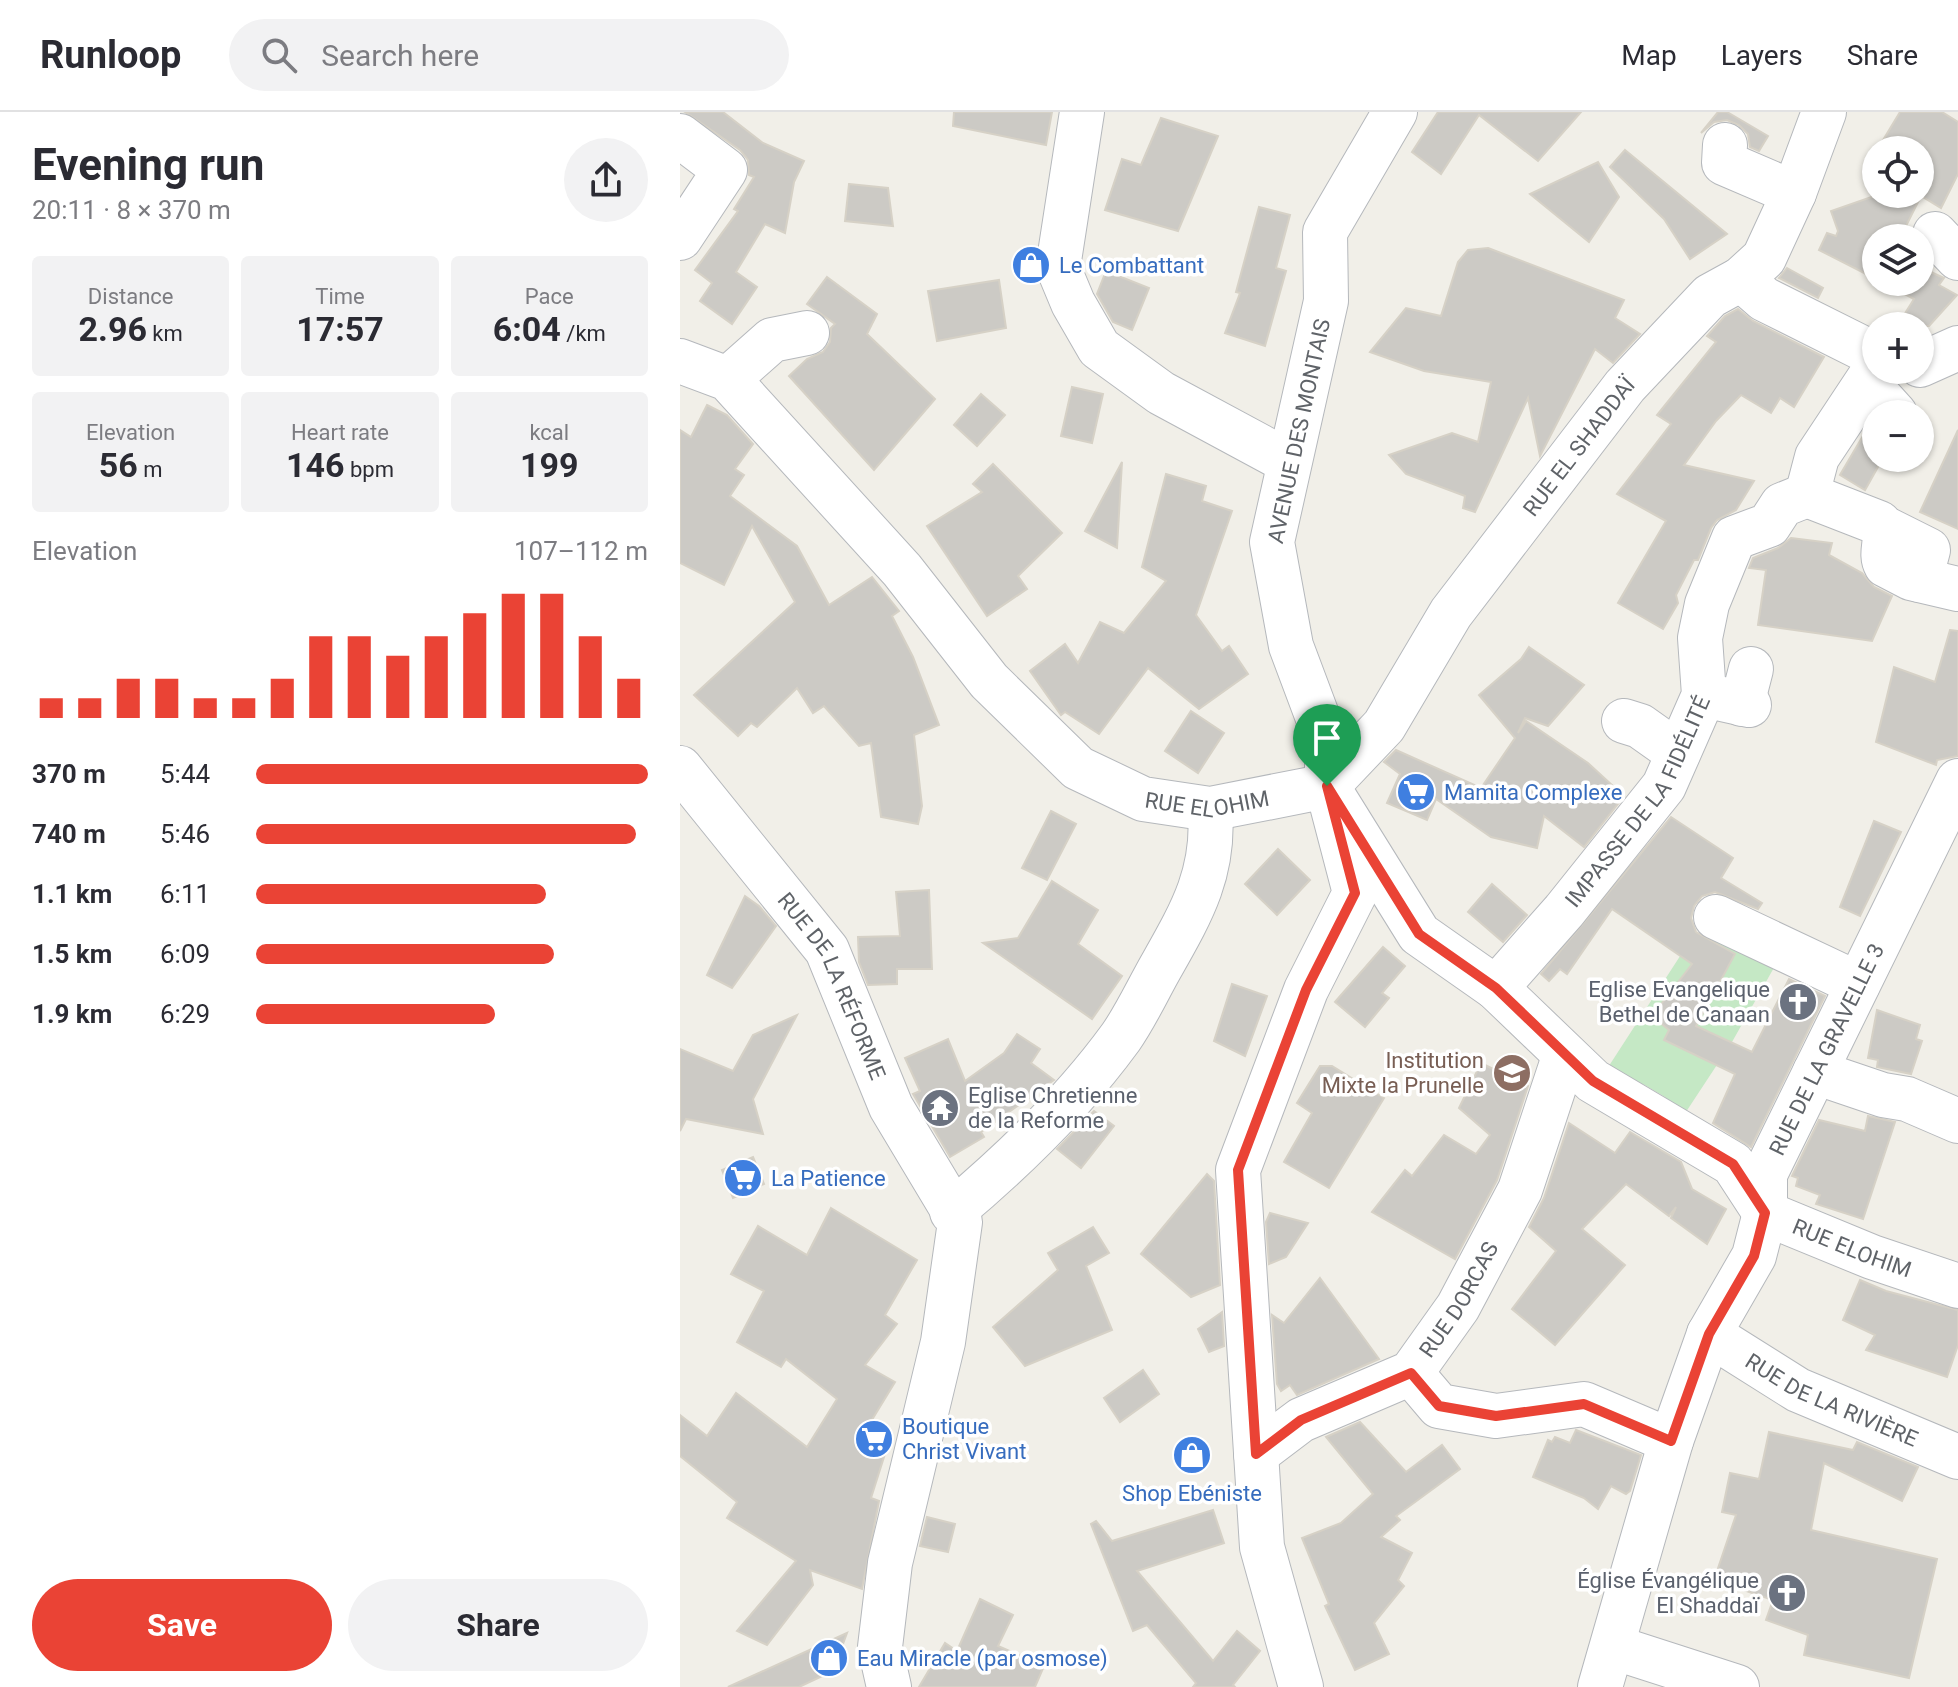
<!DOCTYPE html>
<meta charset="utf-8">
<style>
body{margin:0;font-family:Roboto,sans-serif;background:#f2f2f3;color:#2b2b33;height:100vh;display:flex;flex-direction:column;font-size:30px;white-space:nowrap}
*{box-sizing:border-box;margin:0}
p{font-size:26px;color:#7c7c81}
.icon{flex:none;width:44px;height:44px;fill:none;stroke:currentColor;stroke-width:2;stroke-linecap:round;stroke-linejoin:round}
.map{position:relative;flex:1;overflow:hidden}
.sheet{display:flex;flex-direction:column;background:#fff;width:680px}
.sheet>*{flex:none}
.fabs{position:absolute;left:1182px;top:24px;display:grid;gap:16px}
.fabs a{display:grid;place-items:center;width:72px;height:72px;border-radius:50%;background:#fff;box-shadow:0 2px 6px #0004;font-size:40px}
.pin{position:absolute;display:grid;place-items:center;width:68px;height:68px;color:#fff;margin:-82px -34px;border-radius:50% 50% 50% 0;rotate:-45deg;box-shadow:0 0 8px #0007}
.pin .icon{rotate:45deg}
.round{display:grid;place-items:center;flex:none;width:84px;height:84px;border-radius:42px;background:#f2f2f3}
.head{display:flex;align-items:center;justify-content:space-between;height:136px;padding:0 32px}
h1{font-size:44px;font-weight:700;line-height:60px}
.figures{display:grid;grid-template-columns:repeat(3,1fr);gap:12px;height:136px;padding:8px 32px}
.figures div{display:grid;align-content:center;border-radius:8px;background:#f2f2f3;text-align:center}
.figures b{font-size:34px;font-weight:700}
.figures small{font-size:22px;font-weight:400}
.figures p{font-size:22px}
.chart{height:224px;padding:16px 32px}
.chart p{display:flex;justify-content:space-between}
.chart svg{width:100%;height:144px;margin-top:8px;stroke:#ea4335;stroke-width:6}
.action{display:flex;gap:16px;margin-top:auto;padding:16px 32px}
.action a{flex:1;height:92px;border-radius:48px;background:#ea4335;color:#fff;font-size:32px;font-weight:700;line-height:92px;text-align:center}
.action a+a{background:#f2f2f3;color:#2b2b33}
ul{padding:0 32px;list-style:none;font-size:26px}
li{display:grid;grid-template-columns:128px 96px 1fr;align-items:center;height:60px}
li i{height:20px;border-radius:10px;background:#ea4335}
header{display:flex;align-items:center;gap:48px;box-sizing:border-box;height:112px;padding:0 40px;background:#fff;border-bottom:2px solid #e1e1e2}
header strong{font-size:38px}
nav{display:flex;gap:44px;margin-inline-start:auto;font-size:28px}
.search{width:560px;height:72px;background:#f2f2f3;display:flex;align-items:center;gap:20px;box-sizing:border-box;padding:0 28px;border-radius:44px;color:#7c7c81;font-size:30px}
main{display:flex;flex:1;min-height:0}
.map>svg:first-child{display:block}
.garden{fill:#c5e8c5}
.building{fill:#cccac5;stroke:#d6d1c6;stroke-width:2}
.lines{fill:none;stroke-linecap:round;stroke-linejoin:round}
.minor-casing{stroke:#b5b8bc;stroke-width:46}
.minor{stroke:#fff;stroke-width:44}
.route-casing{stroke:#fff;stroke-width:16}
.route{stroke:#ea4335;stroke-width:10}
.labels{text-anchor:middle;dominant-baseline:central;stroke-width:7;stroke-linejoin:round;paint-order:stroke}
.shop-label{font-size:22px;fill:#366cbe;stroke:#fff;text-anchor:start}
.street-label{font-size:22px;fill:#5f6368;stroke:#fff}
.worship-label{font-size:22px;fill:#5b616d;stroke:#fff;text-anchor:end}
.education-label{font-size:22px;fill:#785e54;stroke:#fff;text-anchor:end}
</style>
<header>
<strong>Runloop</strong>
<div class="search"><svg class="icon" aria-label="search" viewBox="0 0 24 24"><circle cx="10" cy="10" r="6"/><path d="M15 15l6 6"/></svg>Search here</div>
<nav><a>Map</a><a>Layers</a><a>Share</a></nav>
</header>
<main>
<section class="sheet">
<div class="head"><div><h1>Evening run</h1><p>20:11 · 8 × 370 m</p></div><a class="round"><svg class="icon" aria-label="share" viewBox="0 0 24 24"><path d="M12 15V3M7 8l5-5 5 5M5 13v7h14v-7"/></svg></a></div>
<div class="figures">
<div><p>Distance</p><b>2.96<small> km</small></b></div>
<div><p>Time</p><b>17:57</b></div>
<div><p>Pace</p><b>6:04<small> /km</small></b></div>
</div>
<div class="figures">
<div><p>Elevation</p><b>56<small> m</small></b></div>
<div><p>Heart rate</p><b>146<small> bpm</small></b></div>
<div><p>kcal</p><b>199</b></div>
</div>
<div class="chart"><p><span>Elevation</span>107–112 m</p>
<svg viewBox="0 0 160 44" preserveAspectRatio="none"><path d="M5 44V38M15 44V38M25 44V32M35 44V32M45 44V38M55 44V38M65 44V32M75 44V19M85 44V19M95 44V25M105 44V19M115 44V12M125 44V6M135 44V6M145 44V19M155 44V32"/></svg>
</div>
<ul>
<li><b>370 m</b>5:44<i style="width:100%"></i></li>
<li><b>740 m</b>5:46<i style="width:97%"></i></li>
<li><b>1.1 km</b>6:11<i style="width:74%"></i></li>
<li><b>1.5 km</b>6:09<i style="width:76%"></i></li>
<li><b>1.9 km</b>6:29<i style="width:61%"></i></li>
</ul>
<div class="action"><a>Save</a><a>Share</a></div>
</section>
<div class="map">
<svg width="1278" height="1575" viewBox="0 0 1278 1575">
<rect width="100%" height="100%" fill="#f1efe8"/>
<path class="garden" d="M1027,820l73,25 -48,85 -52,79 -15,-24 -22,-13 -7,9 -31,-21 90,-139 8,3z"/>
<g class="building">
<path d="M5,0h38l40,31 41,18 -10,21 -9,51 -20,-9 -29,48 21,15 -25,37 -32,-23 12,-18 -17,-13 43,-59 -4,-2 20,-32 -5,-2 -1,-15 -8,-10z"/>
<path d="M274,0h98l-6,33 -93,-19z"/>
<path d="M758,0h143l-43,49 -59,-46 -38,59 -29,-22z"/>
<path d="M1038,0h9l41,24 -9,15 -9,-4 -2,-13 -9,-9 -12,-5 -13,2 -13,11z"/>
<path d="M1220,0h42l16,10v52l-17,34 -20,-12 -21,42h-24v41l-57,-29 8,-17 9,3 2,-5 -7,-20 49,-17h40v-44h-43z"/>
<path d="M481,6l57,18 -40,95 -73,-21 17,-51 19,6z"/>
<path d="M945,38l102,84 -37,25 -26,-40 -54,-52z"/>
<path d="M918,50l21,35 -30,45 -59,-48z"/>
<path d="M169,72l39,4 5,38 -48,-5z"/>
<path d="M579,95l31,8 -14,53 10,3 -21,75 -40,-13 15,-40 -4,-1z"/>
<path d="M808,136l136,52 -9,18 25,16 -27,29 -18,-14 -55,107 -12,-58 -53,114 -12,-4 2,-12 -59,-22 -17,-19 63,-22 26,9 13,-60 -67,-11 -54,-19 36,-44 35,8 17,-54 10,-12z"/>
<path d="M1240,155l24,11 -5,7 18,10 -28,31h-32l17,-27 -32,-17h38z"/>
<path d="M1107,156l36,20 -5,10 -39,-20z"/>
<path d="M426,159l43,17 -17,42 -19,-8 -16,-28z"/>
<path d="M147,165l50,37 -10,20 68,65 -61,71 -85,-94 18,-17 16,-7 7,-10 1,-14 4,-4 -28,-20z"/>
<path d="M319,168l7,48 -69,13 -9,-50z"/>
<path d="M1058,197l15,12 71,36 -30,50 -14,-9 -9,15 -30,-18 -25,26 -32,44 70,16 -18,29 -19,10 -6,8 -13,32h-4l-18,35 2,8 -15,26 -45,-26 48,-82 -49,-27 54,-70 -14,-9 59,-73 -9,-6 18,-20z"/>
<path d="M392,275l31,7 -11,49 -31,-7z"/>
<path d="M301,282l24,21 -28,31 -23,-21z"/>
<path d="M27,293l20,10 26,29 -18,25 9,6 -14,21 67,50 32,59 43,-28 27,34 -7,5 21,41 26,68 -25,10 8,71 -4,18 -37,-7 -10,-74 -12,3 -35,-40 -11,7 -16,-25 -40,39 -6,-4 -13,13 -44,-41 101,-93 -43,-76 -28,59 -44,-22v-133l11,7z"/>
<path d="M1278,318v99l-38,-17z"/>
<path d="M1184,322l12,7v17h7l-18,32 -25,-15z"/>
<path d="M442,350l-5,86 -32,-17z"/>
<path d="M313,352l69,69 -44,43 9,13 -40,27 -60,-90 55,-34 -9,-8z"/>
<path d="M486,362l40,12 -4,15 30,10 -36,104 26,36 7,-5 19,28 -49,35 -51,-41 -49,66 -34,-22 -4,3 -31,-44 35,-27 13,19 22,-41 24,11 42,-52 -24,-14z"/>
<path d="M1111,426l41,5 -3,12 33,18 12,14 18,9 -20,45 -114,-16 8,-55 -17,-2 4,-10 25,-10z"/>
<path d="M1270,518l8,1v125l-21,4 -1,5 -60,-23 18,-75 41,15z"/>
<path d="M849,535l55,38 -36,41 -23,-8 -7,15 8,-12 62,42 36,33 -40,51 -40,-31 -7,32 -46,-11 -55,-38 -9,21 -40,-17 13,-29 -16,-12 12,-12 85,38 34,-50 -36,-43 42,-36z"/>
<path d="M511,599l33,22 -26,40 -33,-22z"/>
<path d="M371,699l25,13 -29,56 -25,-12z"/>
<path d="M991,705l62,41 -12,20 41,25 -4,6 -43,-17 -13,4 -8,10 -3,12 5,14 39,22 -39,72 56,26 37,-73 36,17 -74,151 -38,-24 22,-49 -71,-34 5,-10 -17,-14 40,-52 -80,-55 -45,65 -7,-5 -11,12 -8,-7z"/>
<path d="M1194,709l27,11 -41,84 -20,-9z"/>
<path d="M598,737l32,31 -33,35 -32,-31z"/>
<path d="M372,769l46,29 -20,34 44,32 -30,43 -109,-76 35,-5z"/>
<path d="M812,772l35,31 -24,27 -35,-30z"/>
<path d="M249,778l3,79h-35v15l-29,1 -9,-23 -1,-25 42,-1 -4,-44z"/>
<path d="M65,784l14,10 17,20 -44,62 -25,-13z"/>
<path d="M703,835l22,19 -23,27 7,5 -24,29 -30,-25z"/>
<path d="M552,872l35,12 -22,60 -31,-15z"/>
<path d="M1197,898l43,15 -4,14 6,2 -11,33 -34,-7 1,-7 -10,-2z"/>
<path d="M117,903l-44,84 10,35 -77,-15 -6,12v-82l53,22 20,-36z"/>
<path d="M337,922l23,15 -9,14 23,17 -73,52 3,5 -34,20 -37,-63 7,-3 -15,-33 43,-19 17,42 39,-28z"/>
<path d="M801,951l47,23 -31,94 -42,79 -83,-47 33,-42 7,6 32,-41 32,19 14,-19 -31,-27z"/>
<path d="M640,954h12l52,32 -55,90 -45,-26 28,-49 -15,-10z"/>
<path d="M414,999l20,15 -33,42 -24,-19z"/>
<path d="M1188,1004l27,6 -32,97 -47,-15 4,-9 -24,-9 2,-8 -6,-2 27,-56 46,11z"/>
<path d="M889,1011l46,30 15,-21 51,30 11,27 34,20 -19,35 -36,-26 5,-11 -7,9 -43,-32 -44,45 43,36 -70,80 -43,-36 44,-58 -27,-24 15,-29z"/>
<path d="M73,1045l11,27 -31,14 -11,-28z"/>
<path d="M527,1062l7,7 6,104 -29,12 -50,-43z"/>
<path d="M151,1096l86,52 -32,55 12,9 -32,41 30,17 -28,46 24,7 -20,63 8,3 -17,88 -52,-19 3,15 -46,60 -30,-14 59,-70 -69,-43 10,-16 -57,-46v-41l27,21 29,-43 71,54 30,-48 -51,-40 -5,8 -44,-25 27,-51 -33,-17 27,-48 49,29z"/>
<path d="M590,1101l38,10 -22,34 -17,7 -3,-42z"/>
<path d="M413,1115l16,26 -23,13 26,64 -87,36 -32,-39 65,-57 -10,-17z"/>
<path d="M640,1166l59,81 -82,36 -7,-10 -9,6 -4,-7 -5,-69 12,8z"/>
<path d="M1180,1168l26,11 72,19v35l-11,32 -81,-27 9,-15 -32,-15z"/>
<path d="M542,1200l2,34 -15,6 -11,-23z"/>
<path d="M463,1258l16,24 -39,28 -16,-24z"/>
<path d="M680,1310l46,50 36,-27 18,24 -64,47 4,4 -19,17 31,16 -14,27 6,6 -30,37 15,31 -34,16 -30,-64 4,-2 -27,-66 39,-15 32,-29 -47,-57z"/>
<path d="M896,1318l65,25 -11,36 -4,3 -15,-8 -13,23 -14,-11 -51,-21 15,-37 4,2 3,-5 15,6z"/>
<path d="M1089,1320l84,18 4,-8 61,25 -16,34 -78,-38 -13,67 126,29 -28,119 -105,-23 4,-20 -42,-15 7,-20 -59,-20 22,-65 -14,-3 8,-39 29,6z"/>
<path d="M533,1398l11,33 -87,28 76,90 24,-30 23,20 -27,34 2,2h-42l3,-4 -49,-58 -14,6 -42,-107 5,-3 16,20z"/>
<path d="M247,1405l28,7 -7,28 -28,-6z"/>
<path d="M300,1487l33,16 -15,31 46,20 -9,21h-116l26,-44 12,8z"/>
<path d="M167,1521l-14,38 -34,16h-71z"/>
</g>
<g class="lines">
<defs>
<g id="minor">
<path d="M402,0l-24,155 15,36 26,45 62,45 128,69"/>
<path d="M0,24l45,34 -45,68"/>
<path d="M1045,33l-1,18 70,30"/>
<path d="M1255,122l23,24"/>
<path d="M1061,167l23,20 112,56"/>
<path id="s1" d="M0,249l48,18 174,191 87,111 89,87 65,31 67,10 117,-23 92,148 77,54 97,93 140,83 32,49 107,44 86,29"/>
<path d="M1240,253l38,-17"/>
<path d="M1196,256l-59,89 -10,38 72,28c13,12 -1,28 7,42l25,13 47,11"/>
<path d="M48,267l44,-39 35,-7"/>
<path d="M1187,271l28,31"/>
<path d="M1204,416l44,22 -8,30"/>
<path d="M1024,583l45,10"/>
<path d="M1062,592l9,-35"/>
<path d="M944,609l16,5 38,27"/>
<path id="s2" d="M0,656l147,182 64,157 69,115 -17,120 -53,221 -10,84 9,40"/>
<path id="s3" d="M647,674l57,-60 67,-113 174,-227 85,-90 31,-17 23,-21 30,-65 30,-81"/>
<path d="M1036,805l142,67"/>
<path id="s4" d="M816,876l68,-77 100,-125 40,-91 -4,-57 7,-34 27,-66 35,-13 13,-20 25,-10"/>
<path d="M1135,960l68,23 24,4 51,22"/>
<path d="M272,1100c62,-52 121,-109 169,-175 16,-23 28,-50 42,-74 30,-53 52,-92 47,-154"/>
<path id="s5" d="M1029,1222l89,56 160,67"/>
<path d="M731,1261l28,33 57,10 88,-12 87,37"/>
<path id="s6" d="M576,1342l45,-34 110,-47 47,-66 62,-117 44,-133"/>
<path d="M933,1535l124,40"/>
<path d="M621,1575l-39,-140 -24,-377 68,-180 49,-97 -28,-107v-44l-36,-96 -19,-104 54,-241 -1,-69 70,-120"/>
<path id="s7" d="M920,1575l71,-246 38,-107 45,-78 11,-43v-39l193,-393"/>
</g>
</defs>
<use href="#minor" class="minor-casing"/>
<use href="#minor" class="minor"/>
</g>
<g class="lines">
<defs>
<path id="route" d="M647,674l92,148 77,54 97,93 140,83 32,49 -11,43 -45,78 -38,107 -87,-37 -88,12 -57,-10 -28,-33 -110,47 -45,34 -18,-284 68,-180 49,-97z"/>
</defs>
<use href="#route" class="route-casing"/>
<use href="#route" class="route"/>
</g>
<defs>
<symbol id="shop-disc" viewBox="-11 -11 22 22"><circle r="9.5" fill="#3f7fe0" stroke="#fff"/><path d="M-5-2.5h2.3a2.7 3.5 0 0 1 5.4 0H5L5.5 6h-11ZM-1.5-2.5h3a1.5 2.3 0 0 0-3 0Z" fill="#fff"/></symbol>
<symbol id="supermarket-disc" viewBox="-11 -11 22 22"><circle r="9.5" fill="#3f7fe0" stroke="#fff"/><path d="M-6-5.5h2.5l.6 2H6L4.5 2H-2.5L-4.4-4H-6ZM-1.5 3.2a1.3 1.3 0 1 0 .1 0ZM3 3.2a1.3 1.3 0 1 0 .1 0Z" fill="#fff"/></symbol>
<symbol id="church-disc" viewBox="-11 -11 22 22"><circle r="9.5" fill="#6b7280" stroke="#fff"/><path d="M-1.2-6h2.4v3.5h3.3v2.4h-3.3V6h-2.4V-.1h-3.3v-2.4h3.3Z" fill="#fff"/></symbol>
<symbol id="school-disc" viewBox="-11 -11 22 22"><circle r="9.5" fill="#8d6e63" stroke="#fff"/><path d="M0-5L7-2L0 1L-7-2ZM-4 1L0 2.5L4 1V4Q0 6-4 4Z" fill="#fff"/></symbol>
<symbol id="temple-disc" viewBox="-11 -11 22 22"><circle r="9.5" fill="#6b7280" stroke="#fff"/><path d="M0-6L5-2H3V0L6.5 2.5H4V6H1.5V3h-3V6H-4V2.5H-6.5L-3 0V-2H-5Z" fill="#fff"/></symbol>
</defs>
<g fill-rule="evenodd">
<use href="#shop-disc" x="329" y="131" width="44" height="44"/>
<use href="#supermarket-disc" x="714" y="658" width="44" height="44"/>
<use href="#church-disc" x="1096" y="868" width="44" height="44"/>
<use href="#school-disc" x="810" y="939" width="44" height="44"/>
<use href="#temple-disc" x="238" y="974" width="44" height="44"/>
<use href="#supermarket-disc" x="41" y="1044" width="44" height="44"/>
<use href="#supermarket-disc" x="172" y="1305" width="44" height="44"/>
<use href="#shop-disc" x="490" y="1321" width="44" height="44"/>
<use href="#church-disc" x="1085" y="1459" width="44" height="44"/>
<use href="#shop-disc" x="127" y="1524" width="44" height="44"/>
</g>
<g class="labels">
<g class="shop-label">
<text x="379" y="153">Le Combattant</text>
<text x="764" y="680">Mamita Complexe</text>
<text x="91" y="1066">La Patience</text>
<text x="222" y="1314">Boutique<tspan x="222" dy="25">Christ Vivant</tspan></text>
<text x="512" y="1381" text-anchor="middle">Shop Ebéniste</text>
<text x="177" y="1546">Eau Miracle (par osmose)</text>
</g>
<g class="street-label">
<text transform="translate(619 319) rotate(-78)">AVENUE DES MONTAIS</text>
<text stroke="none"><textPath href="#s3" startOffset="424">RUE EL SHADDAÏ</textPath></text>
<text stroke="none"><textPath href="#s1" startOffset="712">RUE ELOHIM</textPath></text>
<text stroke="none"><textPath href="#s4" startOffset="236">IMPASSE DE LA FIDÉLITÉ</textPath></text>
<text stroke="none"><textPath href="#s2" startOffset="268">RUE DE LA RÉFORME</textPath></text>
<text stroke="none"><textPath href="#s7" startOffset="682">RUE DE LA GRAVELLE 3</textPath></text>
<text stroke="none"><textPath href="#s1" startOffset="1552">RUE ELOHIM</textPath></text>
<text stroke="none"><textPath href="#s6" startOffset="264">RUE DORCAS</textPath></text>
<text stroke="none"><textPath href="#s5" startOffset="140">RUE DE LA RIVIÈRE</textPath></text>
</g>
<g class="worship-label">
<text x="1090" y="877">Eglise Evangelique<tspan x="1090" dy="25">Bethel de Canaan</tspan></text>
<text x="288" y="983" text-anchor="start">Eglise Chretienne<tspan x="288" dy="25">de la Reforme</tspan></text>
<text x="1079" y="1468">Église Évangélique<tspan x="1079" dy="25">El Shaddaï</tspan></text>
</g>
<g class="education-label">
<text x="804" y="948">Institution<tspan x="804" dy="25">Mixte la Prunelle</tspan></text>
</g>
</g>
</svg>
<div class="fabs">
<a><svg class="icon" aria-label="locate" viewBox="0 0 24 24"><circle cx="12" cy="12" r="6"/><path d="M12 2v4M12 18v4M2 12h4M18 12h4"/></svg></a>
<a><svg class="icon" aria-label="layers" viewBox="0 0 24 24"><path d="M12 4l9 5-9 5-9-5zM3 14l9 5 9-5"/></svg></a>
<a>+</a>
<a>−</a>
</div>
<div class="pin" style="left:647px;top:674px;background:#1e9e55"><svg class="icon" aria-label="arrive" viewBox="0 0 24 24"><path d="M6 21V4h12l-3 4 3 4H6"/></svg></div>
</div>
</main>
